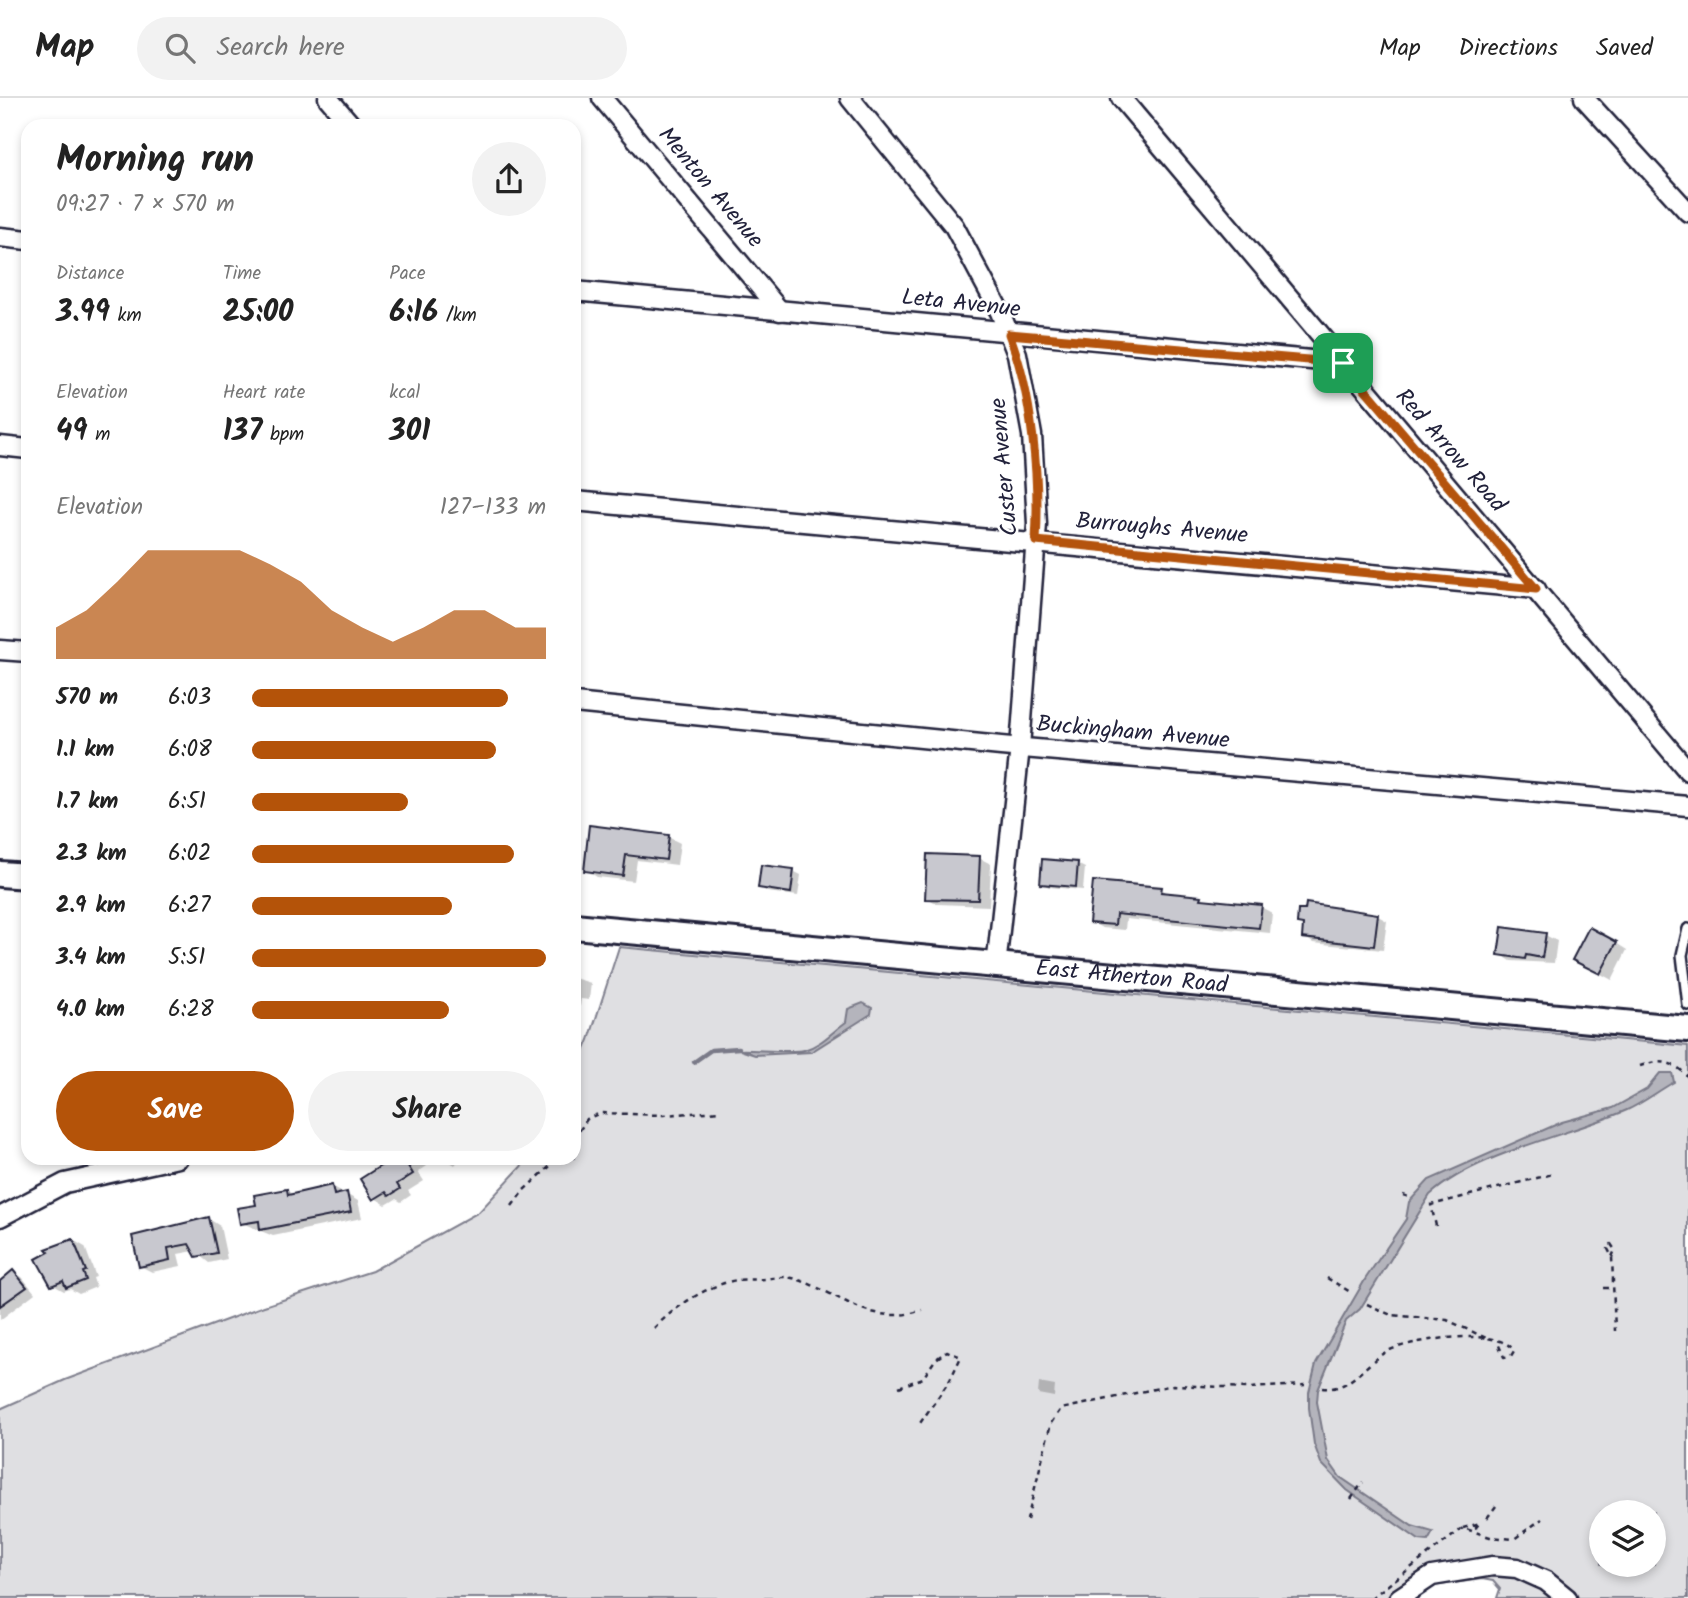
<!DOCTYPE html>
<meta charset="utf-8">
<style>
body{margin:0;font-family:Kalam,sans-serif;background:#f2f2f2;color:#222;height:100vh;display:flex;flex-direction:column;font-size:26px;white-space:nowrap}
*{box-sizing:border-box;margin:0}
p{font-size:23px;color:#767676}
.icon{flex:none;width:38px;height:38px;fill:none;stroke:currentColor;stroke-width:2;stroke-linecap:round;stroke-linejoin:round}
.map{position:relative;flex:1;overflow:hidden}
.panel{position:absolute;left:21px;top:21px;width:560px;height:1046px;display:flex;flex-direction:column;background:#fff;border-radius:21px;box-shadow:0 4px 10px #0003}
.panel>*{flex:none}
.fabs{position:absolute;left:1589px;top:1402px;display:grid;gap:14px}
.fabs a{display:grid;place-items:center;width:77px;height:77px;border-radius:50%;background:#fff;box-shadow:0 4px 10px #0003;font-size:35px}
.pin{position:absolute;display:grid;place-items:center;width:60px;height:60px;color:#fff;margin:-30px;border-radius:14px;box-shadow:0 4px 10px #0006}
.round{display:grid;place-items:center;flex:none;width:74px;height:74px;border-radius:37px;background:#f2f2f2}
.head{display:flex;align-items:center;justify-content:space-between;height:119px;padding:0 35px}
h1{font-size:38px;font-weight:800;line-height:52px}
.metrics{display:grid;grid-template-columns:repeat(3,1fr);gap:10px;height:119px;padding:7px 35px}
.metrics div{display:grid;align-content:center}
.metrics b{font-size:30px;font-weight:800}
.metrics small{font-size:19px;font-weight:400}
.metrics p{font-size:19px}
.chart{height:196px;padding:14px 35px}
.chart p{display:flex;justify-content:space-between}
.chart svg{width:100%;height:126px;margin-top:7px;fill:#b45309;opacity:.7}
.primary-button{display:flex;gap:14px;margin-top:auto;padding:14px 35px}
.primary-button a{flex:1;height:80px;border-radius:42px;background:#b45309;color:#fff;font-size:28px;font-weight:800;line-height:80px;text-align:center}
.primary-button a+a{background:#f2f2f2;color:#222}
ul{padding:0 35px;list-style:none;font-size:23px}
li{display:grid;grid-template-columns:112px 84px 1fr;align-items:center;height:52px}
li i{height:18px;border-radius:9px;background:#b45309}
header{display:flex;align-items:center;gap:42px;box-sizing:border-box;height:98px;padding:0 35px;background:#fff;border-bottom:2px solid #e0e0e0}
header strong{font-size:33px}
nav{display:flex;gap:38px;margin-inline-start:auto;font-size:24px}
.search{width:490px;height:63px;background:#f2f2f2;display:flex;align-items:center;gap:18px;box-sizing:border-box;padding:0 24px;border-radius:38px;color:#767676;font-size:26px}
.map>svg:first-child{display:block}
.green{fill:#dfdfe2;stroke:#80808e;stroke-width:2;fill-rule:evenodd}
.water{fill:#b4b4bc;stroke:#7a7a88;stroke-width:2}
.shadow{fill:#0003}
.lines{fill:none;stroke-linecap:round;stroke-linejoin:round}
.stream{stroke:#7a7a88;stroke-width:4.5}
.building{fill:#c8c8cf;stroke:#22223b;stroke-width:2}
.lane-casing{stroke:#22223b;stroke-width:14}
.street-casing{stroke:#22223b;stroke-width:23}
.secondary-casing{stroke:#22223b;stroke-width:30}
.path{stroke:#22223b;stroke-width:2.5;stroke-dasharray:5 5;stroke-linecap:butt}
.lane{stroke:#fff;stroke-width:9}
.street{stroke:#fff;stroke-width:18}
.secondary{stroke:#fff;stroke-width:24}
.route-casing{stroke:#fff;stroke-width:14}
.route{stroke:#b45309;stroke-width:9}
.labels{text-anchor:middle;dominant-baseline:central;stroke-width:5;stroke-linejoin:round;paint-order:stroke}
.street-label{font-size:23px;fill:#22223b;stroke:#fff}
</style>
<header>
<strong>Map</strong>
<div class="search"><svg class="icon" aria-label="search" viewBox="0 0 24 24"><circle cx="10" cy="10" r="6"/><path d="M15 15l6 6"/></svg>Search here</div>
<nav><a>Map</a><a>Directions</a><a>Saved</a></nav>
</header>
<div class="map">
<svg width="1688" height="1500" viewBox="0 0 1688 1500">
<rect width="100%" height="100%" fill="#fff"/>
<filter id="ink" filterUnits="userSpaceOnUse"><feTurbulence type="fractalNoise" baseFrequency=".0143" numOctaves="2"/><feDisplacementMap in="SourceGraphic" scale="14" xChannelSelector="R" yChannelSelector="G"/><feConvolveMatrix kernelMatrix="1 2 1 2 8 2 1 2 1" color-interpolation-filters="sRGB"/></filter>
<g filter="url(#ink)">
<path class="green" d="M619,849l1069,99v552h-191l3,-9 -7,-8 -11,-2 -85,12 -7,7h-1390v-189l65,-29 196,-73 111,-36 107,-59 49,-53 46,-1v-83l15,-35zM1601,1414h53v52h-53z"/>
<g class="water">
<path d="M863,905l9,5 -1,6 -60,38 -56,3 -15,-5c10,-1 53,3 64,0 17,-5 28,-18 42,-28l2,-13z"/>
<path d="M1660,975h12l2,9c-16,9 -31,21 -47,28 -59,26 -149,42 -197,85l-70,114 -14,12 -28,69 -1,12 11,58 12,17 72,49 21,6 -5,9 -9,-1 -72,-50 -26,-27 -7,-19 -5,-36v-16l7,-28 50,-86 40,-59 3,-17 20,-22 133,-58 51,-14 34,-19z"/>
</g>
<g class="shadow">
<path d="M668,739l12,6 -3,22 -40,-5 -3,21 -37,-4 -11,-7z"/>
<path d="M979,760l12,6 -2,42 -51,-2 -11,-6z"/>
<path d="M1077,766l8,4 -2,22 -34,-3 -7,-4z"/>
<path d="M793,773l8,4 -3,21 -31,-4 -7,-5z"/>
<path d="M1161,791l10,6 36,7 54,5 11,6 -2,20 -144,-14 -1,11 -23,-2 -11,-6z"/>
<path d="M1378,818l9,5 -4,29 -70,-7 -9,-6 1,-10 -7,-4z"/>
<path d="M1545,837l12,6 -3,22 -43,-2 -11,-7z"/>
<path d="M1616,845l11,7 -15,30 -26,-14z"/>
<path d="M574,880l17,5 -2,17 -8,-1 -1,7 -6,-1z"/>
<path d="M396,1060h26l5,8 -9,6 6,9 -16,10 3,4 -10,7 -5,-3 -10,6 -11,-7z"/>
<path d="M444,1060h16l-5,7z"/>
<path d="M332,1088l26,15 4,17 -89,18 -31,-13 16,-17 29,-15 7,4z"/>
<path d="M209,1121l11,7 7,33 -18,4 -15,-12 -16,3 3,12 -29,6 -12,-6z"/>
<path d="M73,1142l12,7 11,30 -3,1 3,9 -17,7 -9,-5 -6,2 -11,-6z"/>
<path d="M13,1174l9,5 13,16 -35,27v-32z"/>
<path d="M1039,1285l16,3 -1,11 -16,-3z"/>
</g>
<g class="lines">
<path class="stream" d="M694,964l17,-12 28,-2"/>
</g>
<g class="building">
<path d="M589,727l80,10 -3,25 -40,-5 -3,21 -39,-5z"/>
<path d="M927,756l53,2 -2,44 -53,-1z"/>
<path d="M1042,761l36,3 -2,25 -36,-3z"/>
<path d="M761,767l33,4 -3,24 -33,-5z"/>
<path d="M1093,783l69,6 -1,5 41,4 -1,3 61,6 -3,23 -143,-14 -1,11 -26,-2z"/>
<path d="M1306,805l72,11 -4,32 -72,-8 1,-13 -6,-1 1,-14h7z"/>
<path d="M1502,829l44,6 -4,25 -16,-3 -1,4 -27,-4z"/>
<path d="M1589,829l28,15 -17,32 -28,-14z"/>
<path d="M393,1060h10l10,16 -16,10 3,5 -11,7 -3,-4 -13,8 -13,-21z"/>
<path d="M332,1087l2,10 13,-3 4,20 -91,18 -1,-9 -19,3 -3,-16 19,-3 -2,-10 33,-6 1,6z"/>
<path d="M209,1119l8,36 -21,4 -7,-13 -21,4 2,12 -31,7 -7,-31z"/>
<path d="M73,1141l13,32 -3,1 3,8 -20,8 -3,-7 -12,5 -15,-27 13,-7 -3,-3z"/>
<path d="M13,1172l14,17 -27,19v-25z"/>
</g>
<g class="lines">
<defs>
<path id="lane" d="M1688,831l-6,26 6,50"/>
<g id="street">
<path d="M328,0l24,28"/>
<path d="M602,0l178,213"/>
<path d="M850,0l104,128 46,86 17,42 15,81 5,89 -17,223 -24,220"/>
<path d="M1121,0l567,673"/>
<path d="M1584,0l104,114"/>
<path d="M0,139l28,3"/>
<path d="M574,193l769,72"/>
<path d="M0,348l28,3"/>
<path d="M574,403l962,88"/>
<path d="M0,552l28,2"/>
<path d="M574,605l427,43 687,60"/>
<path d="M0,1119l65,-34 113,-25"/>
<path d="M1399,1500l33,-22 61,-10 24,2 29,13 21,17"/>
</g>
<g id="secondary">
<path d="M0,776l28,2"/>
<path id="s1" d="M574,828l1114,103"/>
</g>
</defs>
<use href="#lane" class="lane-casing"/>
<use href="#street" class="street-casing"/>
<use href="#secondary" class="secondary-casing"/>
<g class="path">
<path d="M1640,968c20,-7 34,-5 48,11"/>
<path d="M574,1041l13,-20 13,-6 63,2 58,-4"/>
<path d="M1403,1097l6,2"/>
<path d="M512,1108l12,-16 35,-32"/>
<path d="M1436,1128l-5,-21 122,-31"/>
<path d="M1612,1159l3,-7 -4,-6 -3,5 4,8 3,74"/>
<path d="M1327,1180l25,15"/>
<path d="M1604,1190h9"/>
<path d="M1367,1206l24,11 56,5 39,18"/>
<path d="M654,1230c21,-21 53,-43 83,-48 8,-1 18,0 27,-1 10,-1 21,-4 32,0 44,14 74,49 126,31"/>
<path d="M899,1289l24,-9 12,-18 12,-9 14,6 -11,23 -32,46"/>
<path d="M1322,1290c30,4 44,-28 68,-38 22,-10 110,-24 124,1l-3,5 -7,1 -7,-16"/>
<path d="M1351,1401l12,-17"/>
<path d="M1487,1420l9,-12"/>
<path d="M1027,1422l24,-97 10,-14 112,-24 76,3 56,-3"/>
<path d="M1463,1430l17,-5 -4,4 1,4"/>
<path d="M1371,1500l92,-70 27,9 24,2 28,-20"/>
</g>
<use href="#lane" class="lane"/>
<use href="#street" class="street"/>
<use href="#secondary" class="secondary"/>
</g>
</g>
<g class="lines" filter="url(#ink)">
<defs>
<path id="route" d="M1009,236l334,29 193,226 -500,-48c4,-62 -4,-149 -27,-207z"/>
</defs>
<use href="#route" class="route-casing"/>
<use href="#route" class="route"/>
</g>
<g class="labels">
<g class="street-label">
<text transform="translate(710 90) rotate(50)">Menton Avenue</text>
<text transform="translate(961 206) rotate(6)">Leta Avenue</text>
<text transform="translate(1450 353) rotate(49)">Red Arrow Road</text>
<text transform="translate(1005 369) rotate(-95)">Custer Avenue</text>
<text transform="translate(1162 431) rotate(5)">Burroughs Avenue</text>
<text transform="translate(1133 635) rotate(5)">Buckingham Avenue</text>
<text stroke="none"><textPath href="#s1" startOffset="560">East Atherton Road</textPath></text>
</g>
</g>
</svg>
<div class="fabs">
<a><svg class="icon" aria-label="layers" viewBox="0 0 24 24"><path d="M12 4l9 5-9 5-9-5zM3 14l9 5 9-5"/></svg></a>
</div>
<div class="pin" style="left:1343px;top:265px;background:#1e9e55"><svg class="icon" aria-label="arrive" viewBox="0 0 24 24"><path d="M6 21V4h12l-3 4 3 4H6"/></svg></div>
<section class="panel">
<div class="head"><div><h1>Morning run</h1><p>09:27 · 7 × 570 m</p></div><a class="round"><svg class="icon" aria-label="share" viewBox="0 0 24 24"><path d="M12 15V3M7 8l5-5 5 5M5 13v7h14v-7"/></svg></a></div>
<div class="metrics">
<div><p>Distance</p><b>3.99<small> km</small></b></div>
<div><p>Time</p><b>25:00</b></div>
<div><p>Pace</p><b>6:16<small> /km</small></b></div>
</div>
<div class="metrics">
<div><p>Elevation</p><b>49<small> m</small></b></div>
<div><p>Heart rate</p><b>137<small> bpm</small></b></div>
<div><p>kcal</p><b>301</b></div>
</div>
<div class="chart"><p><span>Elevation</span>127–133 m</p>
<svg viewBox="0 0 160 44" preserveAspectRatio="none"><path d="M0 44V33L10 27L20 17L30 6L40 6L50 6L60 6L70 11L80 17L90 27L100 33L110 38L120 33L130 27L140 27L150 33L160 33V44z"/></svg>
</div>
<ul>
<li><b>570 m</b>6:03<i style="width:87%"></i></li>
<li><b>1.1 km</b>6:08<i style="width:83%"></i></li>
<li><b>1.7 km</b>6:51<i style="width:53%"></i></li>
<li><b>2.3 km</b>6:02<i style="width:89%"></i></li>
<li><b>2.9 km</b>6:27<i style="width:68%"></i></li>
<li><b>3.4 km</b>5:51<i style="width:100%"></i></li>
<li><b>4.0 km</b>6:28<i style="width:67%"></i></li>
</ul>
<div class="primary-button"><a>Save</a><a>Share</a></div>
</section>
</div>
